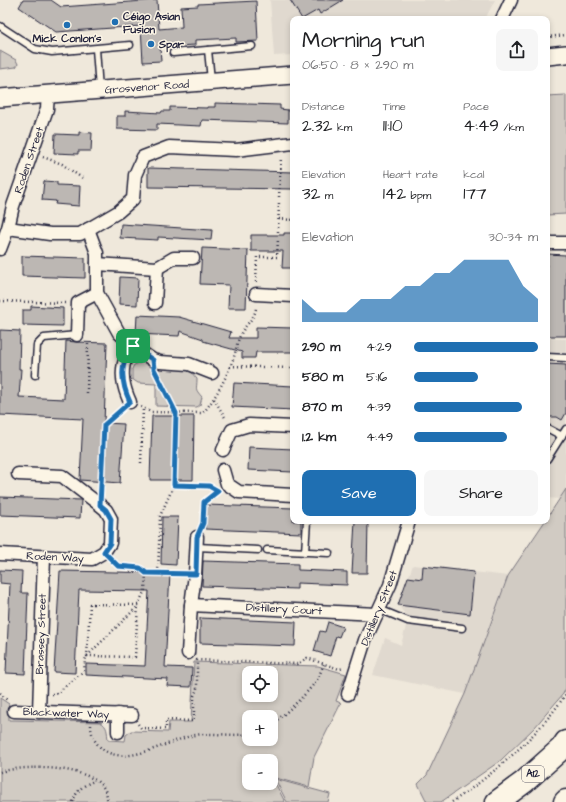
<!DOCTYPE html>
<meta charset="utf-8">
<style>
body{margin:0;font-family:"Architects Daughter",sans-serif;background:#f6f6f6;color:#202124;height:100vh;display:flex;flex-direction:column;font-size:15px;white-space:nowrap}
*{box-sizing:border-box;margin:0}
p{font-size:13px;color:#757577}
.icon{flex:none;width:22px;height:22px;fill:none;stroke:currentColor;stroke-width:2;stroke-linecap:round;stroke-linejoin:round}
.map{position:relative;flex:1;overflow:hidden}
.side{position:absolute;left:290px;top:16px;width:260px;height:508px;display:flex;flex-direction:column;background:#fff;border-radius:8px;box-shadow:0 2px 6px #0003}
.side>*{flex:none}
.fabs{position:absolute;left:242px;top:666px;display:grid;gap:8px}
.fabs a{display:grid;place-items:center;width:36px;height:36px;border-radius:8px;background:#fff;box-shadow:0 2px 6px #0003;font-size:20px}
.pin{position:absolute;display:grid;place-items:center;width:34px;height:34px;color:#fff;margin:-17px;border-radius:8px;box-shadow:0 2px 6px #0006}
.round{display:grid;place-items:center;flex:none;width:42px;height:42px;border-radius:8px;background:#f6f6f6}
.headline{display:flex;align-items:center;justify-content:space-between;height:68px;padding:0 12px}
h1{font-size:22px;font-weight:600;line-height:30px}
.figures{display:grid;grid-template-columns:repeat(3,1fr);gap:6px;height:68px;padding:4px 12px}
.figures div{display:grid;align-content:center}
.figures b{font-size:17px;font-weight:600}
.figures small{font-size:11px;font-weight:400}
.figures p{font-size:11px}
.chart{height:112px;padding:8px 12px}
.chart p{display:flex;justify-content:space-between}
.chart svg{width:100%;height:72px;margin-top:4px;fill:#1f6fb2;opacity:.7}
.cta{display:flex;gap:8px;margin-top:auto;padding:8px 12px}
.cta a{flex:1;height:46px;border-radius:8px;background:#1f6fb2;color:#fff;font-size:16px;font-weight:600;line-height:46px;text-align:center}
.cta a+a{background:#f6f6f6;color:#202124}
ul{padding:0 12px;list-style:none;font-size:13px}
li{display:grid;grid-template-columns:64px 48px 1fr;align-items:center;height:30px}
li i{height:10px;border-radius:5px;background:#1f6fb2}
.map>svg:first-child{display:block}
.built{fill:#e0d9cf}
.green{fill:#d1cbc3;stroke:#7a767f;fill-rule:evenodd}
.building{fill:#bcb7b3;stroke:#22223b}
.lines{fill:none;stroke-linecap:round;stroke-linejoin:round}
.lane-casing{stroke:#22223b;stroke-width:9}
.street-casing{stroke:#22223b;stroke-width:15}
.secondary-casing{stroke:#22223b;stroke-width:20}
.highway-casing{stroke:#22223b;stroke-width:25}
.path{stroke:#22223b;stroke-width:2.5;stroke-dasharray:1 3;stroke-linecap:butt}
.lane{stroke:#fcf5e5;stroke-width:6}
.street{stroke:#fcf5e5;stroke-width:12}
.secondary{stroke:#fcf5e5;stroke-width:17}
.highway{stroke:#fcf5e5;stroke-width:22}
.route-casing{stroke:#fff;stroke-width:8}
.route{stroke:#1f6fb2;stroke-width:5}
.poi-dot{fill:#1f6fb2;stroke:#fcf5e5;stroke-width:1.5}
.labels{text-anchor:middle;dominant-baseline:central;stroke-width:3;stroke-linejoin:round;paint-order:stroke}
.shield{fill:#fcf5e5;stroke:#63616e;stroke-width:1}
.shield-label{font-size:10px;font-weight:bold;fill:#22223b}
.poi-label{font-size:11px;font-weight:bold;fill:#22223b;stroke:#fcf5e5;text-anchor:start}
.street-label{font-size:11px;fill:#22223b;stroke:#fcf5e5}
</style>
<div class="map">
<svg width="566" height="802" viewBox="0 0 566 802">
<rect width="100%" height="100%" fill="#efe8db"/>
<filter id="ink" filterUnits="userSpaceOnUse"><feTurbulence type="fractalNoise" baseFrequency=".025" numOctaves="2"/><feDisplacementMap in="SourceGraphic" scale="8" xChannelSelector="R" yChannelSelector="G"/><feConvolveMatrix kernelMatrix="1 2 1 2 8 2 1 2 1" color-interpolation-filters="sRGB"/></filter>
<g filter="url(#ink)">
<g class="built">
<path d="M270,0h225l-10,19h-192v36l-19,1z"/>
<path d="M547,338l19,1v150l-6,10 -13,-1z"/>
<path d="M413,565l95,11 -43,118 -92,-19 12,-37 16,7 7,-27 -10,-13z"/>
</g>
<g class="green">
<path d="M0,51l16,9 2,4 -2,3 -16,2z"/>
<path d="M566,95v119l-19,1v-119z"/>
<path d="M143,362l7,5 36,2 5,3 6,7c0,11 -3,9 5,18l-2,8 -3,2 -41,-1v-22l-18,-1 -6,-4v-10l2,-4z"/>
<path d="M566,489v199l-3,6 -28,33 -35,34 -59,41h-14l-9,-18 9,-9 38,-81 43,-118 37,-55h2v-3z"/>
<path d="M194,662l124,4 28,8 -10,27 5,2 -27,54 -5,30 -37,-10 13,25h-285v-104l9,6v16l91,2c8,4 7,10 8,18l17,1 1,-6 5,-4 37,1 1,-10h22zM249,673h22v22h-22zM249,717h22v22h-22zM249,761h22v22h-22z"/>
<path d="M275,779l55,15 -2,8h-41z"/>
</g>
<g class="building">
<path d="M23,0h28l10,7 96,-7 2,29 23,-2 -1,-20 17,-1v-2l58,-3 2,40 -22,1v-4l-41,2v5l-35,2 1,14 -18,1 -2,-36 -85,6 -37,-25z"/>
<path d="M290,0h53l-23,14 -2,-4 -16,9z"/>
<path d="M215,103l65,2v4l8,1v13l-86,-3 -1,6 -44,-2v6l-40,-1v-13h8v-5l36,2 1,-2h8v-4l37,1v-1h8z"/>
<path d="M79,132l13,1 -1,18h-13v3l-24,-1 1,-19 24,1z"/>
<path d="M148,168l145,4v17l-145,-2z"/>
<path d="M44,181l13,1v3l23,1 -1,20 -24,-2 1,-3 -14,-1z"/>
<path d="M121,224l91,6 -1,10 -53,-3v3l-38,-2z"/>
<path d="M284,233h9v35h-11l1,-17h-32v-16h33z"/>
<path d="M202,248l46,2 -2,58h-18l1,-23 -29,-1z"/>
<path d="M547,254l19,1v81h-19z"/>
<path d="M22,256l63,2v20l-63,-2z"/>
<path d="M120,277l18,1 -1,27 -18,-1z"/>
<path d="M31,306l32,2v18l-40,-1v-15h8z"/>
<path d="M137,315l42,2 52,15 -2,6h27v-11l37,1v24h-37l-1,6h-13v-6l-39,-11v-2l-23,-8 -1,5 -43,-2z"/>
<path d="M0,330l20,1 -1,38h2l-2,28 45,2 2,-58 10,1 31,1 -3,80 20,1 -4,59 -40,-3 3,-61 -83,-4z"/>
<path d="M547,364l19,1v48l-4,7 -5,-3h-10z"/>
<path d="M234,383l59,3v24l-61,-3z"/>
<path d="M152,416h42l-1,64h-43z"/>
<path d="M249,447l44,2v23l-45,-2z"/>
<path d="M0,497l81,3 -1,18 -80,-3z"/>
<path d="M206,505l87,3v13h8v12l-96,-4z"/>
<path d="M162,517h16l-2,48 -15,-1z"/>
<path d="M355,521h13l-1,52h-15z"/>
<path d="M203,561l95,3v6l49,2v13l-50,-2v6l-95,-3z"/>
<path d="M423,566l51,6 -4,42 -72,-9 10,-28 14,2z"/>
<path d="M0,570l22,1 -1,22h7l-3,81 -19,-1 4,-89 -10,-1z"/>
<path d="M60,571l110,2 -5,94 27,1 -1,19 -24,-1 1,-7 -82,-4v-11l59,2 4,-75 -70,-1 -4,83 -21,-1z"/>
<path d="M200,618l96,4 -1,24 -95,-3z"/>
<path d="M328,622l15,5 -4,10 -3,-1 -6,20 -16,-5 6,-20 5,1z"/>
</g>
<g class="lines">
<defs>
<g id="lane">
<path d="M0,26l35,23 17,3 78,-7"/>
<path d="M96,49l3,40"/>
<path d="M208,50l3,30"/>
<path d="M173,53l79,-7"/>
<path d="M547,357l19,1"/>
<path d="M35,375l2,-30 7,-7 33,-3"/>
<path d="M547,428l15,8"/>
<path d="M547,459l19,-30"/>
<path d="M197,547l61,3"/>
<path d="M267,550l62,3"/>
<path d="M305,552l2,-31"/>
<path d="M379,609l29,12 54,7"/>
</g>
<g id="street">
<path d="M502,19l9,-19"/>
<path d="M8,228l42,6h30l38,-22 15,-13 2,-24 8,-18 26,-10 67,3 57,-7"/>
<path d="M88,229l9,24v40l22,40 22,19 12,8 7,2 29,2 23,9"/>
<path d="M547,243h19"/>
<path d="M0,249l8,-21 5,-22 34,-97 1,-15"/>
<path d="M97,264l60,4 17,-10h19"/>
<path d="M256,294l37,2"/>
<path d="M155,303l2,-35"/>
<path d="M77,335l1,-32 19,-10"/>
<path d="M130,402c-6,-13 -10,-28 -5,-42 2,-5 6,-10 8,-14"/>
<path d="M223,450l9,-20 17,-5 44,2"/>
<path d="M223,470l4,14 12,8 54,3"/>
<path d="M0,554l92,5 12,-7 6,-9 1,-24 -5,-9 -6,-5 -38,-29 -44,-2"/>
<path d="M191,605l186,9"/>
<path d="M188,653l3,-48 4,-30 2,-38"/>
<path d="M348,694l17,-54 25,-55 19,-64"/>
<path d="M14,711l118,4"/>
<path d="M39,712l5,-156"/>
<path d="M118,714v18"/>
</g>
<g id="secondary">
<path d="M547,56l19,-2"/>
<path d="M0,98l293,-23"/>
</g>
<g id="highway">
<path d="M497,802l27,-20 38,-34 4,-6"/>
<path d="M565,802l1,-1"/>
</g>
</defs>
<use href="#lane" class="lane-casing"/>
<use href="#street" class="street-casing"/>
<use href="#secondary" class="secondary-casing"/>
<use href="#highway" class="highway-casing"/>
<g class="path">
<path d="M547,37l19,-2"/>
<path d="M43,157l19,7 20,14"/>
<path d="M279,197l2,-40"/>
<path d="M279,219l14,1"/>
<path d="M278,232l1,-30"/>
<path d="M256,282l1,-25h20l1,-18"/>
<path d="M0,301l65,2"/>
<path d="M230,366l63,2"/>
<path d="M158,375l18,38 -2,72 -14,31 -2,57"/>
<path d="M87,393l1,-50 -1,-1"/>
<path d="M214,399l12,20"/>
<path d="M141,407l10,5 52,1c14,-17 23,-35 31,-56 2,-7 3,-15 6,-21 4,-11 16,-18 16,-29"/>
<path d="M141,463l2,-55"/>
<path d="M174,485l35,1 6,3"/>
<path d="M101,491l3,-66 17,-15"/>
<path d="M202,525l1,-2 1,-21 13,-11"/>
<path d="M113,560l5,6 23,2 5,5 37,1"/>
<path d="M138,605l-48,-1 -3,52 48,1 3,-52 7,-15 1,-17"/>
<path d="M0,693l8,8"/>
<path d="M52,694h4l28,-23 1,-11 2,-4 51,-50"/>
<path d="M138,724l3,4 25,1v-9l28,1v-25l3,-7v-29l100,4 10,-6 32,11 5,-1"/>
<path d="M271,724c11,-6 41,-35 47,-46 2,-4 4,-10 6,-14"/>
<path d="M91,725c0,9 3,16 9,22 23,22 65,-5 91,-11 19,-5 39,1 58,-2"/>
<path d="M0,772c24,-8 111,-8 107,30"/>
<path d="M73,802c3,-12 11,-17 21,-21"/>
<path d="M452,802c42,-28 86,-66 114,-108"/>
</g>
<use href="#lane" class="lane"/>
<use href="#street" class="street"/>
<use href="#secondary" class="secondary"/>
<use href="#highway" class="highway"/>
</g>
</g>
<g class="lines" filter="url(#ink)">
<defs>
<path id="route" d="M133,346l8,6 12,8 1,9 22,44 -2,72 35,1 9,5 -14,11 -1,21 -6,14 -1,37 -50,-1 -6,-5 -22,-2 -14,-14 6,-9 1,-24 -5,-9 -6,-5 4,-80 26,-23c-6,-13 -10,-28 -5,-42 2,-5 6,-10 8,-14z"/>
</defs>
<use href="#route" class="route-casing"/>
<use href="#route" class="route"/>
</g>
<g class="poi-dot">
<circle cx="115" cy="22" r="4"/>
<circle cx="67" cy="25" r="4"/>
<circle cx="151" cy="44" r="4"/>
</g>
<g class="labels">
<rect class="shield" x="522" y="766" width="22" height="16" rx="3"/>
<g class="shield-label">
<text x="533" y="774">A12</text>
</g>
<g class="poi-label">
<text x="123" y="16">Céigo Asian<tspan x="123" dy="13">Fusion</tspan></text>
<text x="67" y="38" text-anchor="middle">Mick Conlon’s</text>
<text x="159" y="44">Spar</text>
</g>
<g class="street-label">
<text transform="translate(147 87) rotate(-4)">Grosvenor Road</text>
<text transform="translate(29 160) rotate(-71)">Roden Street</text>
<text transform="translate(55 557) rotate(3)">Roden Way</text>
<text transform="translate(379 608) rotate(-68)">Distillery Street</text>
<text transform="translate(284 609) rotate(3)">Distillery Court</text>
<text transform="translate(41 634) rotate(-88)">Brassey Street</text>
<text transform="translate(66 713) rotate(2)">Blackwater Way</text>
</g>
</g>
</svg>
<div class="fabs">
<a><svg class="icon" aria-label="locate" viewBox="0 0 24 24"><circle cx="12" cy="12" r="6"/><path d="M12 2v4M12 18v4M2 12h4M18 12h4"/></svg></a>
<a>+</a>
<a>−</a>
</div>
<div class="pin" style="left:133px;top:346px;background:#1e9e55"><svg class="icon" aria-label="arrive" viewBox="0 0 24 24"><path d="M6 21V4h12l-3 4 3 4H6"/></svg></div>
<section class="side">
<div class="headline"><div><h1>Morning run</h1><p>06:50 · 8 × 290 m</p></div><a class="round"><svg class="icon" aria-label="share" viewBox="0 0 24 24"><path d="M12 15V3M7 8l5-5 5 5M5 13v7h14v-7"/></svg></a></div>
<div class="figures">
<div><p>Distance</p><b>2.32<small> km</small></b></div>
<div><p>Time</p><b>11:10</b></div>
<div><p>Pace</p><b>4:49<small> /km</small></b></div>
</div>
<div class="figures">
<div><p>Elevation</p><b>32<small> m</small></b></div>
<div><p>Heart rate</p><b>142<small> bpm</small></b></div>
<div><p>kcal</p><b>177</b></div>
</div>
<div class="chart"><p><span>Elevation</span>30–34 m</p>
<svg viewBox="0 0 160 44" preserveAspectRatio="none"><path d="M0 44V30L10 38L20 38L30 38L40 30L50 30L60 30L70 22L80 22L90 14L100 14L110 6L120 6L130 6L140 6L150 22L160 30V44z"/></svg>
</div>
<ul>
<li><b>290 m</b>4:29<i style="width:100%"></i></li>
<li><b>580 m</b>5:16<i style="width:52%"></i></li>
<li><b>870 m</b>4:39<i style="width:87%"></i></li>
<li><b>1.2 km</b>4:49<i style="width:75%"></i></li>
</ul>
<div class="cta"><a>Save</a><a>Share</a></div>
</section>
</div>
